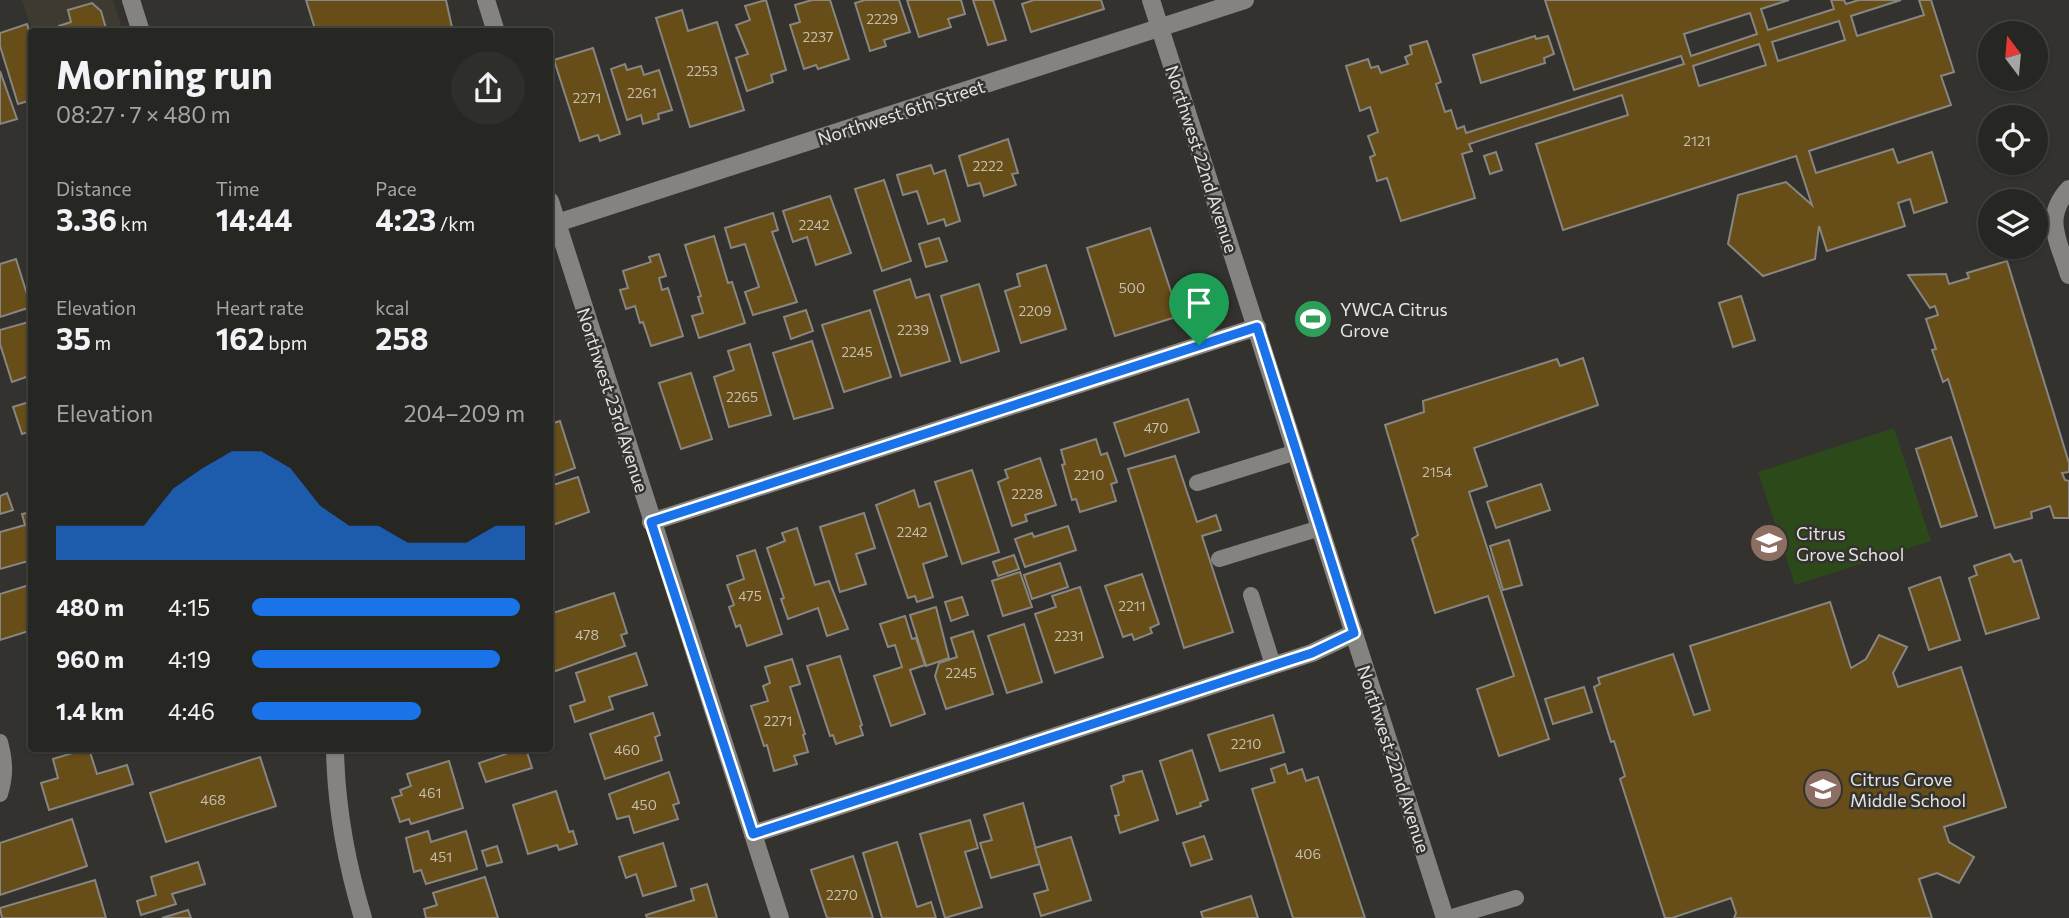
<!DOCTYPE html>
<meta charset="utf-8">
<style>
body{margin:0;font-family:Commissioner,sans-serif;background:#2e2e2a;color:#f1f3f6;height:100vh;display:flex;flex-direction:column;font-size:26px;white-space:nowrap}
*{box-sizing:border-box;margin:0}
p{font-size:23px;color:#a4a5a5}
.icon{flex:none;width:38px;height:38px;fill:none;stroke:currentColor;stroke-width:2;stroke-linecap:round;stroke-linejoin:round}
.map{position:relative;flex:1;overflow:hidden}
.drawer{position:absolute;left:28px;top:28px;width:525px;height:724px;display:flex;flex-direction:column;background:#262622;border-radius:7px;box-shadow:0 2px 5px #0004,0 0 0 2px #424340}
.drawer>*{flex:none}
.needle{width:46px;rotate:344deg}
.controls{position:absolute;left:1978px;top:21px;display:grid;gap:14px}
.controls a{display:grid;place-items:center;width:70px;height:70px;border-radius:50%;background:#262622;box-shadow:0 2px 5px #0004,0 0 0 2px #424340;font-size:35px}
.pin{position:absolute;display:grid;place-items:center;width:60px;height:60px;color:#fff;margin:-72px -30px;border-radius:50% 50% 50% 0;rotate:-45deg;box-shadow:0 0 7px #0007}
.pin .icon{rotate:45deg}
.round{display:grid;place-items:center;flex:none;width:74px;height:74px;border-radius:37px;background:#2e2e2a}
.head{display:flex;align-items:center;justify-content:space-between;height:119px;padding:0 28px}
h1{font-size:38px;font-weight:700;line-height:52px}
.metrics{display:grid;grid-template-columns:repeat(3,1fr);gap:10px;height:119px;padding:7px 28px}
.metrics div{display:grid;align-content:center}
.metrics b{font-size:30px;font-weight:700}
.metrics small{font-size:19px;font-weight:400}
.metrics p{font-size:19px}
.chart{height:196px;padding:14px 28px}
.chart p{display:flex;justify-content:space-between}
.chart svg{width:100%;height:126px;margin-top:7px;fill:#1a73e8;opacity:.7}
ul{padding:0 28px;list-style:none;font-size:23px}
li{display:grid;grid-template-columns:112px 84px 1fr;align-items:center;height:52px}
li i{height:18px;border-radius:9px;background:#1a73e8}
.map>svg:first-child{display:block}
.built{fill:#3f3a31}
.green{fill:#2c4919}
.building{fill:#674d17;stroke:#888682;stroke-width:2;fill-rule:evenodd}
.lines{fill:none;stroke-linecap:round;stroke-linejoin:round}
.lane{stroke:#85837f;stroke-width:16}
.street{stroke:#85837f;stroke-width:18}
.secondary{stroke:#85837f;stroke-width:18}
.route-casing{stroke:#fff;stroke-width:14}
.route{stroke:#1a73e8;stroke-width:9}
.labels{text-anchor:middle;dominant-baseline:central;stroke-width:5;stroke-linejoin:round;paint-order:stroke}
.number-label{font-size:14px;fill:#c6beaf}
.street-label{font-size:18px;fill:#e5e4e2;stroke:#33322e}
.poi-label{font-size:18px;fill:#e5e4e2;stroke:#33322e;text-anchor:start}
</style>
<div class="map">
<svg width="2069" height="918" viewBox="0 0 2069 918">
<rect width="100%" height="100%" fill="#33322e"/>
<path class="built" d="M22,0h91l10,31h-91z"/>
<path class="green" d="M1894,428l37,113 -136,44 -37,-113z"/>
<g class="building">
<path d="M306,0h140l7,32h-137z"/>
<path d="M766,0l20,70 -15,5 2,7 -26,9 -11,-33 12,-4 -12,-29 14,-5 -5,-14z"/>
<path d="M812,0h18l19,59 -31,10 -2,-4 -12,4 -14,-44 10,-3 -5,-17z"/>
<path d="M865,0h34l11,32 -26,8 2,6 -16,5 -15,-48z"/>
<path d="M907,0h54l4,14 -17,5 3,8 -32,10z"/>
<path d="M973,0h20l13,40 -18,5z"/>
<path d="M1034,0h67l3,9 -73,23 -9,-28z"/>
<path d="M1545,0h244l-28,9 7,21 66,-21 -3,-9h13l2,4 13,-4h42l-50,16 6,20 67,-21 -5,-15h12l23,72 -13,4 10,29 -142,46 7,22 77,-24 5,14 34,-11 15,50 -33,11 -4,-14 -12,4 7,23 -78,25 -8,-25 -4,33 -52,17 -35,-32 10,-49 48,-13 26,23 -16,-49 -233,74 -27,-86 92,-29 -6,-20 -153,49 3,7 -10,3 13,44 -74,23 -14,-43 -10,3 -7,-24 5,-2 -7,-19 10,-4 -8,-25 -10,4 -14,-45 22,-7 3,9 7,-2 3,7 27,-9 -3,-7 7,-3 -2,-8 17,-5 14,41 -5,2 9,28 6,-2 6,19 7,-3 2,7 218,-69 -3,-8 -107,34zM1750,13l7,21 -66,22 -7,-22zM1839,21l6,19 -67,21 -6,-19zM1759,44l7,21 -67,21 -6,-20z"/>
<path d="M92,3l9,8 6,21h-46l-2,-6 12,-4 -3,-12z"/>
<path d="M682,10l6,21 29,-9 27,88 -54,17 -34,-109z"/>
<path d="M27,24l5,16v60l-14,4 -18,-58v-13z"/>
<path d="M1535,36l1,3 12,-3 6,18 -10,4 1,5 -64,20 -8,-28z"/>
<path d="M593,48l27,86 -20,7 -2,-6 -18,6 -26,-81z"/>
<path d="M625,64l2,6 14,-4 3,9 15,-5 13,40 -14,4 1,5 -16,5 -2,-9 -14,5 -16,-51z"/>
<path d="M0,71l17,48 -17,5z"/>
<path d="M1008,139l10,34 -6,1 4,11 -32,11 -4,-13 -12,3 -9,-30z"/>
<path d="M1496,152l6,18 -12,4 -6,-18z"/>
<path d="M931,165l3,9 11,-4 15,51 -14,5 -2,-7 -16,5 -11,-33 -14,4 -6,-20z"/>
<path d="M884,180l27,81 -29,10 -27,-82z"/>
<path d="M830,196l21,57 -35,12 -9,-28 -14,5 -10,-31z"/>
<path d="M773,213l5,17 -6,2 25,70 -44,13 -8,-23 14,-5 -14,-43 -14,4 -6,-20z"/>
<path d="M1150,228l29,88 -64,20 -28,-88z"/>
<path d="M714,236l14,47 4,-1 13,41 -46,15 -7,-22 11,-3 -5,-16 3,-1 -16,-51z"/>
<path d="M939,238l8,23 -21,6 -7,-23z"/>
<path d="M659,254l7,22 -7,2 3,12 6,-2 15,48 -32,10 -8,-24 -3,1 -5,-17 -9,3 -6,-19 8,-2 -5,-17 28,-9 -2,-5z"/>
<path d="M16,259l15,48 -31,10v-53z"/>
<path d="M2007,261l62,202v9l-7,1 3,7 4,1v37h-15l-4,-12 -19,6 1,6 -37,10 -47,-149 -5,3 -11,-32 4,-1 -10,-30 12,-4 -3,-9 -5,2 -22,-33 38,-1 3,10 20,-6 -2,-5z"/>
<path d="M1046,265l20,64 -45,14 -16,-52 15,-5 -3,-12z"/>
<path d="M910,279l6,19 13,-4 21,67 -49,15 -27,-85z"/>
<path d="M979,284l20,67 -38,12 -20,-67z"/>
<path d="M1741,296l14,44 -22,7 -14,-44z"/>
<path d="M806,310l7,21 -22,8 -7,-22z"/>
<path d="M870,310l21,67 -47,15 -22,-67z"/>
<path d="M32,321v54l-20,7 -12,-38v-14z"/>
<path d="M812,341l21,67 -39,11 -21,-66z"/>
<path d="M750,344l21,71 -42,12 -15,-50 20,-7 -6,-19z"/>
<path d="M1583,358l15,47 -124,43 13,38 -18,6 80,247 -50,17 -22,-67 37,-13 -26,-80 -53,17 -23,-74 6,-4 -33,-110 39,-13 -1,-11 134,-42 3,7z"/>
<path d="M691,373l21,66 -31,10 -22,-66z"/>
<path d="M1188,399l11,33 -74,24 -11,-33z"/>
<path d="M32,401v30l-10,3 -9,-27z"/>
<path d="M560,421l15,47 -25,9v-53z"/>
<path d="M1951,437l26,79 -36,11 -25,-78z"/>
<path d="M1096,439l5,16 6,-2 10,29 -6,2 5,17 -36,11 -4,-13 -4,1 -10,-35 3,-1 -4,-14z"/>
<path d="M1175,456l22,66 19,-7 5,15 -19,6 31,96 -49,16 -56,-179z"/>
<path d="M1040,458l16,47 -31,10 2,6 -15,5 -14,-44 10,-4 -3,-8z"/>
<path d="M972,470l27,82 -37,12 -27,-82z"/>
<path d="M578,477l11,35 -39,14v-40z"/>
<path d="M1541,484l9,26 -54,18 -9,-26z"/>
<path d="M914,490l5,17 11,-4 17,53 -24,8 10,33 -16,5 -2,-6 -7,2 -32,-93z"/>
<path d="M7,493l6,17 -13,4v-18z"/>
<path d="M32,512v48l-32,9v-37l25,-7 -3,-11z"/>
<path d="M864,513l11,35 -19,6 10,30 -26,8 -20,-65z"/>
<path d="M1068,526l8,24 -51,17 -10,-28 17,-6 2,4z"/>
<path d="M797,528l18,57 14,-4 19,48 -21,7 -9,-28 -30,11 -7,-20 3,-1 -17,-50 18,-7 -3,-8z"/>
<path d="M1509,540l13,45 -19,5 -13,-44z"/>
<path d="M755,550l27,84 -35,12 -7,-21 -4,2 -7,-20 5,-2 -7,-20 17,-6 -7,-23z"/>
<path d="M2010,554l4,8 7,-2 18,58 -53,16 -17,-56 8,-3 -3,-9z"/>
<path d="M1014,555l5,14 -21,7 -5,-14z"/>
<path d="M1060,563l8,24 -36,12 -8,-24z"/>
<path d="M1020,572l12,35 -29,9 -11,-35z"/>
<path d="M1142,574l17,50 -9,4 2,5 -18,7 -2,-6 -9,3 -18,-51z"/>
<path d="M1940,577l20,63 -31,10 -20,-62z"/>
<path d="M32,584v46l-32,10v-46z"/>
<path d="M1080,587l23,70 -48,16 -20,-59 21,-7 -4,-11z"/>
<path d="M614,593l13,40 -6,2 4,11 -75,27v-59z"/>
<path d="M962,597l6,18 -17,6 -6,-19z"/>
<path d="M1830,602l21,66 15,-9 13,-24 28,12 -14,26 5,14 63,-20 45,140 -62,20 5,15 25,15 -15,26 -22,-10 -18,6 13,39h-198l2,-5 -5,-15 -59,20h-7l-45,-139 5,-3 -11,-35 -3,1 -17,-55 6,-3 -2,-6 75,-24 21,61 16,-5 -20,-64z"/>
<path d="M936,607l13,51 -23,8 -16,-51z"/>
<path d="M905,616l7,23 4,-1 9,27 -15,5 15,44 -34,12 -17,-50 28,-9 -7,-22 -7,2 -8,-23z"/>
<path d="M1024,624l18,58 -35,11 -19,-57z"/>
<path d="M973,631l20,63 -47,15 -11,-33 4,-13 18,-6 -6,-19z"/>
<path d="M636,653l11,32 -38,12 4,12 -38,13 -5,-16 15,-5 -9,-28z"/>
<path d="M840,656l22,69 -2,1 3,9 -27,9 -3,-9 -3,1 -23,-70z"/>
<path d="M792,659l8,25 -10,3 15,47 -2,1 5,17 -14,4 3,8 -23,7 -7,-26 -3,1 -13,-40 17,-5 -5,-15 7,-3 -5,-16z"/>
<path d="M1584,687l8,25 -39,12 -8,-25z"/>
<path d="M653,713l7,22 -5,2 7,23 -57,19 -15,-45z"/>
<path d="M1273,715l11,37 -64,19 -12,-36z"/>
<path d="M86,749h3l8,25 30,-9 6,19 -84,26 -8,-27 17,-5 -5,-19z"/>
<path d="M504,749h22l6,19 -46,14 -7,-19 27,-9z"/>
<path d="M1192,750l16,50 -8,3 1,3 -24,8 -17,-53z"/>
<path d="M260,757l16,49 -110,36 -16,-49z"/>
<path d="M449,761l14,47 -52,16 -2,-5 -9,3 -8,-24 10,-3 -2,-5 11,-4 -4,-12z"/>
<path d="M1285,764l3,10 14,-5 4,12 12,-4 47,141h-72l-41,-129 23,-7 -4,-13z"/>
<path d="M1142,771l16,49 -38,13 -5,-17 4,-1 -8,-29 13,-5 -1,-5z"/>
<path d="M669,772l10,31 -6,2 5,14 -44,14 -5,-17 -12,3 -8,-25z"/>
<path d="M556,791l13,41 4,-1 4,13 -18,6 -2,-5 -29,9 -15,-49z"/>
<path d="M1023,803l17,61 -49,14 -11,-35 12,-3 -8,-25z"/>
<path d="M72,819l15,47 -87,29v-52z"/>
<path d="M970,820l8,28 -13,4 17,55 -37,11 -25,-84z"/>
<path d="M428,831l3,11 35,-11 11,38 -51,15 -5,-14 -7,2 -8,-34z"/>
<path d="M1204,836l8,23 -21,7 -8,-23z"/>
<path d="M1071,837l20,63 -50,16 -7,-22 14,-4 -13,-42z"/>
<path d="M897,842l20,65 14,-5 5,16h-54l-19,-65z"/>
<path d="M663,843l13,43 -33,10 -7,-22 -10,4 -7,-21z"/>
<path d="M497,846l5,16 -15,4 -5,-15z"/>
<path d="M853,856l20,62h-46l-16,-48z"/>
<path d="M198,862l7,22 -33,10 4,10 -35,11 -4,-14 19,-6 -5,-18z"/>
<path d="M485,877l13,41h-72l-2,-9 13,-4 -4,-12z"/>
<path d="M95,880l11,38h-104l-2,-10z"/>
<path d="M707,884l10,34h-70l-1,-3 48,-15 -3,-11z"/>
<path d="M1251,896l7,22h-55l-2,-6z"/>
<path d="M188,910l3,8h-29z"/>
</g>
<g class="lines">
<g class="lane">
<path d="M1197,483l99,-31"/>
<path d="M1219,559l101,-31"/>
<path d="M1251,595l22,70"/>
<path d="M0,742c5,19 6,33 0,52"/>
<path d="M1449,918l67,-20"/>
</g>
<g class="street">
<path d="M131,0l10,32"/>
<path d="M486,0l10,32"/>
<path d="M2069,189c-27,29 -10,53 0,86"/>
<path d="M550,201l230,717"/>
<path d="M557,223l688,-223"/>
<path d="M651,522l606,-195"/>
<path d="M335,749c1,59 11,113 28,169"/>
<path d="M753,834l559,-181 42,-20"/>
</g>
<path class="secondary" d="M1151,0l294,918"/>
</g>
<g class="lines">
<defs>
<path id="route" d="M1257,327l97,306 -42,20 -559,181 -102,-312z"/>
</defs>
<use href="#route" class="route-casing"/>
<use href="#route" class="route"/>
</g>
<defs>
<symbol id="stadium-disc" viewBox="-11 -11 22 22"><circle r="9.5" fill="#2e9e5b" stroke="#33322e"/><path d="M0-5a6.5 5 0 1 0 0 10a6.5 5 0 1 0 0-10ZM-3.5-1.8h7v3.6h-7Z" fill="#fff"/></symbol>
<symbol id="school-disc" viewBox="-11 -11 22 22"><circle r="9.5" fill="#8d6e63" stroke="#33322e"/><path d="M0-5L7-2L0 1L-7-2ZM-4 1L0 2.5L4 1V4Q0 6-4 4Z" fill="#fff"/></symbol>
</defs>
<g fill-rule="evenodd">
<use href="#stadium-disc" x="1291" y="297" width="44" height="44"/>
<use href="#school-disc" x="1747" y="521" width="44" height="44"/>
<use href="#school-disc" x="1801" y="767" width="44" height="44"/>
</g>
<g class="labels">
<g class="number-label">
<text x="882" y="18">2229</text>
<text x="818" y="36">2237</text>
<text x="702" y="70">2253</text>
<text x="642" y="92">2261</text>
<text x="587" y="97">2271</text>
<text x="1697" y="140">2121</text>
<text x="988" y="165">2222</text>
<text x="814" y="224">2242</text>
<text x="1132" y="287">500</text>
<text x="1035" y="310">2209</text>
<text x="913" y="329">2239</text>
<text x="857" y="351">2245</text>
<text x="742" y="396">2265</text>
<text x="1156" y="427">470</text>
<text x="1437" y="471">2154</text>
<text x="1089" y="474">2210</text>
<text x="1027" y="493">2228</text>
<text x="912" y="531">2242</text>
<text x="750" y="595">475</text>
<text x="1132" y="605">2211</text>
<text x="587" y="634">478</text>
<text x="1069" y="635">2231</text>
<text x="961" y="672">2245</text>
<text x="778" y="720">2271</text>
<text x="1246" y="743">2210</text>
<text x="627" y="749">460</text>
<text x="430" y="792">461</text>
<text x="213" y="799">468</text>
<text x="644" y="804">450</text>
<text x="1308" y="853">406</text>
<text x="441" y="856">451</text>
<text x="842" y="894">2270</text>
</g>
<g class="street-label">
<text transform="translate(901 112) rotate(-18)">Northwest 6th Street</text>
<text transform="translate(1202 159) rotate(72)">Northwest 22nd Avenue</text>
<text transform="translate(613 400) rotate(72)">Northwest 23rd Avenue</text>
<text transform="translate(1394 759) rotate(72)">Northwest 22nd Avenue</text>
</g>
<g class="poi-label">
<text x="1340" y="309">YWCA Citrus<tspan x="1340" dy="21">Grove</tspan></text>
<text x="1796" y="533">Citrus<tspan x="1796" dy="21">Grove School</tspan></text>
<text x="1850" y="779">Citrus Grove<tspan x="1850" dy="21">Middle School</tspan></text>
</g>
</g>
</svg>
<div class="controls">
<a><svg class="needle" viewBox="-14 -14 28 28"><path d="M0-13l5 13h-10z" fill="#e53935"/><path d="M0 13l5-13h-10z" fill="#a4a5a5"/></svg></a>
<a><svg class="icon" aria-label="locate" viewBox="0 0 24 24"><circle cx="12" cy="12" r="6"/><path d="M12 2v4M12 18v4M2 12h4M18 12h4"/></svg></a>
<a><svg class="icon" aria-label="layers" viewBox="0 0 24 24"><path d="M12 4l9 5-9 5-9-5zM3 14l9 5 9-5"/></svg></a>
</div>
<div class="pin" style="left:1199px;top:345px;background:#1e9e55"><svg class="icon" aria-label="arrive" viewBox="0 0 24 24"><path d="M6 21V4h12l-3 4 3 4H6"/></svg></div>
<section class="drawer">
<div class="head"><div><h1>Morning run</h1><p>08:27 · 7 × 480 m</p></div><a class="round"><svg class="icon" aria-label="share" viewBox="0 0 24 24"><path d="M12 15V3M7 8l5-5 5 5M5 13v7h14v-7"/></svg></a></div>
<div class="metrics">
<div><p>Distance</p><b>3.36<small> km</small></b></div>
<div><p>Time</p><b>14:44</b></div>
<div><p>Pace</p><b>4:23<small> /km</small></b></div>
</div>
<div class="metrics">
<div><p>Elevation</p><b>35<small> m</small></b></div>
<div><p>Heart rate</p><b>162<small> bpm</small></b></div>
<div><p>kcal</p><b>258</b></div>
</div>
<div class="chart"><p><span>Elevation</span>204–209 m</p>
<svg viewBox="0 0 160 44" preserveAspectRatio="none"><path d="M0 44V32L10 32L20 32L30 32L40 19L50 12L60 6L70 6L80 12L90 25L100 32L110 32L120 38L130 38L140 38L150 32L160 32V44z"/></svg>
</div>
<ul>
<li><b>480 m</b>4:15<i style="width:98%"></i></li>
<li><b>960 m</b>4:19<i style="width:91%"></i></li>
<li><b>1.4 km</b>4:46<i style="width:62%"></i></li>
</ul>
</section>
</div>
